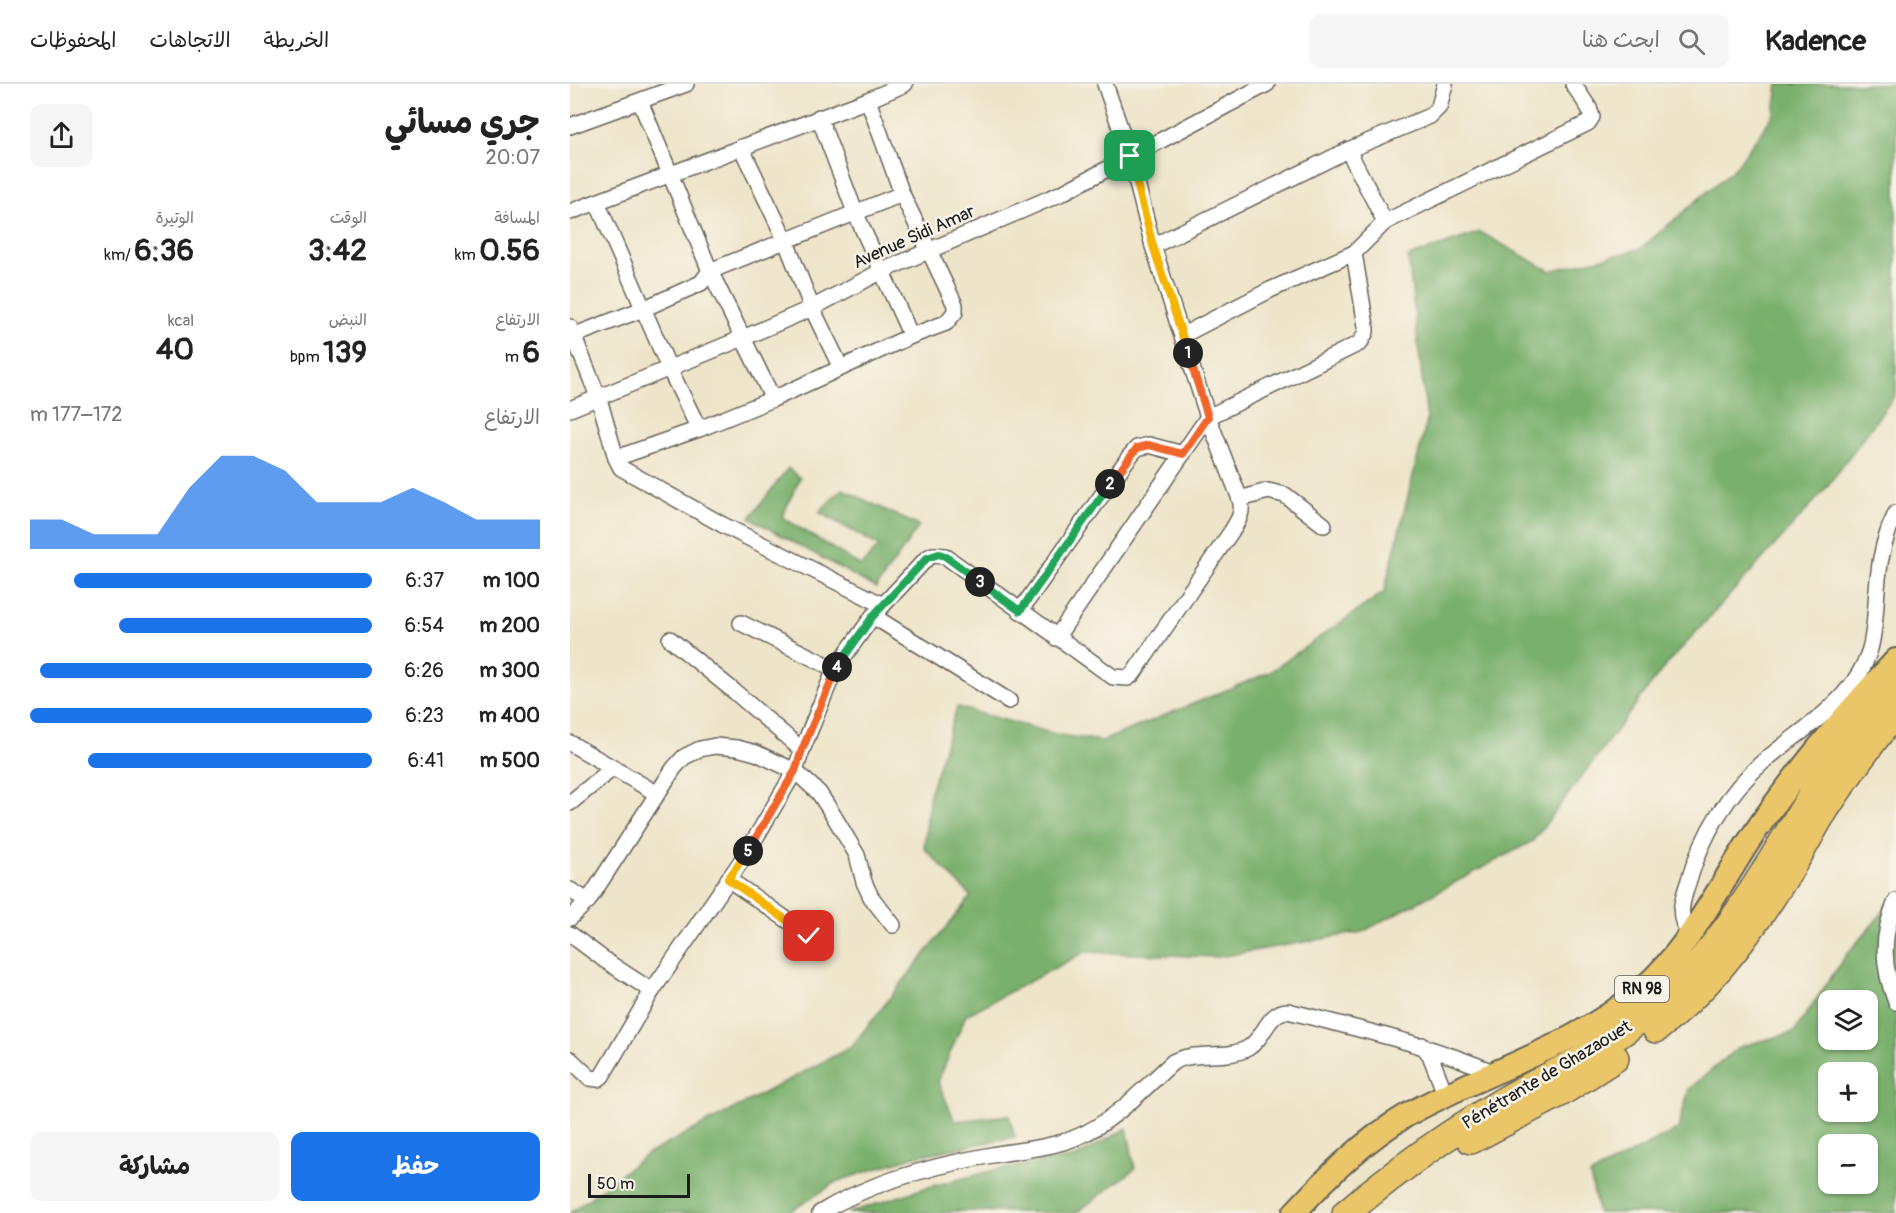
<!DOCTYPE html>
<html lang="ar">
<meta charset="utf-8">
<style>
body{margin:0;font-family:Pangolin,"Playpen Sans Arabic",sans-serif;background:#f6f6f6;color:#222;direction:rtl;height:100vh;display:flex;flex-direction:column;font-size:22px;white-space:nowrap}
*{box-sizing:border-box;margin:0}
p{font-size:20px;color:#767676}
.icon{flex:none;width:33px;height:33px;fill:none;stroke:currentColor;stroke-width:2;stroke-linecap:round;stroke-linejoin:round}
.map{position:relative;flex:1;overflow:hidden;direction:ltr}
.sheet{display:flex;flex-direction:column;background:#fff;width:570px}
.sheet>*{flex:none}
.tools{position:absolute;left:1248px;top:906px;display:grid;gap:12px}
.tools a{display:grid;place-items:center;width:60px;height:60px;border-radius:12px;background:#fff;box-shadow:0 2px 4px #0004;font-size:30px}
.scale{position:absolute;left:18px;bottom:15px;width:102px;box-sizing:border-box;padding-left:6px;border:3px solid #1c1c1c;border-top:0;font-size:16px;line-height:21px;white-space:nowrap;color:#1c1c1c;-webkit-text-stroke:4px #f7f3e8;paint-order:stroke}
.pin{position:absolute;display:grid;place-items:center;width:51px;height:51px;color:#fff;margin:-26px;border-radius:12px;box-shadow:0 3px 9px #0006}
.km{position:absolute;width:30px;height:30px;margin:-15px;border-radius:50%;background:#222;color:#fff;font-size:16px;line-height:30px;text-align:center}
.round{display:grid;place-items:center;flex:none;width:63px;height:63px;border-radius:12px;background:#f6f6f6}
.overview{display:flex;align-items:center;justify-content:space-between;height:102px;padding:0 30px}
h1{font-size:33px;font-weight:700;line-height:45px}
.stats{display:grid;grid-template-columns:repeat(3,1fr);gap:9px;height:102px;padding:6px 30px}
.stats div{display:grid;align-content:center}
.stats b{font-size:30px;font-weight:700}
.stats small{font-size:16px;font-weight:400}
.stats p{font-size:16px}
.chart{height:168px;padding:12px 30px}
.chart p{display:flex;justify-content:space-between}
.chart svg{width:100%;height:108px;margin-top:6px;fill:#1a73e8;opacity:.7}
.cta{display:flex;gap:12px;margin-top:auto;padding:12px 30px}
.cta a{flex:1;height:69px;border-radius:12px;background:#1a73e8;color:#fff;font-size:24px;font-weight:700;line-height:69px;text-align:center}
.cta a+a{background:#f6f6f6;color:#222}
ul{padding:0 30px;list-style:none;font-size:20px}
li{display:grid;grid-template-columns:96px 72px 1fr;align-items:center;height:45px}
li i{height:15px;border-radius:8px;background:#1a73e8}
header{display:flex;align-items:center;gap:36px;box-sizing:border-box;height:84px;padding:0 30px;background:#fff;border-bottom:2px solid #e0e0e0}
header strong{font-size:28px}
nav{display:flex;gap:33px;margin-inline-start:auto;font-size:21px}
.search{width:420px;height:54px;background:#f6f6f6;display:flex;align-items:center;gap:15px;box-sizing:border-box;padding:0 21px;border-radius:12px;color:#767676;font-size:22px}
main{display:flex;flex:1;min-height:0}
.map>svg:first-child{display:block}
.forest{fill:#7ab06d;stroke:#4b6644;stroke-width:1.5;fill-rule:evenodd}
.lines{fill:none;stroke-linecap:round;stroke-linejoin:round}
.street-casing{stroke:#666259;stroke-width:18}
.primary-casing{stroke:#666259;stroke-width:26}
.highway-casing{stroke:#666259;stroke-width:30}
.street{stroke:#fff;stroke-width:15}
.primary{stroke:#ebc669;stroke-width:22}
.highway{stroke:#ebc669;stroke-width:27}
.split-1-casing{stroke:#fff;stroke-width:12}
.split-2-casing{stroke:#fff;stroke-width:12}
.split-3-casing{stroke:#fff;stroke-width:12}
.split-4-casing{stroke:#fff;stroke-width:12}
.split-5-casing{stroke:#fff;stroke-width:12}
.split-6-casing{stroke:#fff;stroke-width:12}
.split-1{stroke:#f5b400;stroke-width:8}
.split-2{stroke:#f0652b;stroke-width:8}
.split-3{stroke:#22a559;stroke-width:8}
.split-4{stroke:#22a559;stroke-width:8}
.split-5{stroke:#f0652b;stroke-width:8}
.split-6{stroke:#f5b400;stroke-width:8}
.labels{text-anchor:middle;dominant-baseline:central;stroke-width:5;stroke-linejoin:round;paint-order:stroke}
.shield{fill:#f7f3e8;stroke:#5e5c59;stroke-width:1.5}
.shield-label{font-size:16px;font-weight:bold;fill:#1c1c1c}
.street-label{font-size:18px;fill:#1c1c1c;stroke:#f7f3e8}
</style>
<header>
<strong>Kadence</strong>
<div class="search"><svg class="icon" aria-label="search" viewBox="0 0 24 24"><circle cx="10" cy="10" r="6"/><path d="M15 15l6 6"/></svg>ابحث هنا</div>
<nav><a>الخريطة</a><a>الاتجاهات</a><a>المحفوظات</a></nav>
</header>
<main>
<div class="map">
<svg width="1326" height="1129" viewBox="0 0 1326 1129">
<rect width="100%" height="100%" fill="#f7f3e8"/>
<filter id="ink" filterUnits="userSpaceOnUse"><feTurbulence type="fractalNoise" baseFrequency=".0167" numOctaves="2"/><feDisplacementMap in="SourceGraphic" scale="12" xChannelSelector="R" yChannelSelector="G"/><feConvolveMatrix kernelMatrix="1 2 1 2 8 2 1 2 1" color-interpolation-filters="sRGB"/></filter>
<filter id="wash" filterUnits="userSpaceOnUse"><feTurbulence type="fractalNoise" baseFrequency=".008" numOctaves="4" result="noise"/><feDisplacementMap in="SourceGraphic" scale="24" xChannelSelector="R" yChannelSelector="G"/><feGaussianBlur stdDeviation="1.35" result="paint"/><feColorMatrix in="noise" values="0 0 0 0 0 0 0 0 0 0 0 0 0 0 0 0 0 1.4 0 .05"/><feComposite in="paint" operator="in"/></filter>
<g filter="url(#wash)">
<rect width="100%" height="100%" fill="#eee4c9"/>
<g class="forest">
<path d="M1208,0h118v310l-73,98 -162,179 -128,170 -171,91 -144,25 -133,-5 -119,63 -28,67 17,39 54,-6 6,22 -103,20 -74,24 -50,32h-218l76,-58 205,-108 120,-151 -47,-48 6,-56 27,-85 102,28 43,6 166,-68 116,-81 43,-172 -19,-163 72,-25 70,39 90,-22 95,-81 39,-54z"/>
<path d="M218,384l12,10 -18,39 79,49 18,-20 -60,-34 23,-23 77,37 -43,62 -126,-70z"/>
<path d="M1326,813v316h-298l-8,-38 88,-46 11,-40 50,-42 55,-15 53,-78zM1258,916h40v40h-40zM1258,988h40v40h-40zM1258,1060h40v40h-40z"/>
<path d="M557,1044l8,41 -59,44 -122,-2 -7,2h-99l77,-25 70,-18 81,-13z"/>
</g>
</g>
<g filter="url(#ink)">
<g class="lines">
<defs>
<g id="street">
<path d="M70,17l70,170 63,128"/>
<path d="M249,33l36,95 56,124"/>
<path d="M0,42l116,-42"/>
<path d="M171,63l44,92 27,69 29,60"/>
<path d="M778,66l37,72"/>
<path d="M27,118l72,166 30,61"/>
<path d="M0,128l298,-112 37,-16"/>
<path d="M583,162l195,-96 82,-34 9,-9 6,-23"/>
<path d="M0,243l29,72 17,59 5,10 102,57 160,80"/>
<path d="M613,251l87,-45 84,-37"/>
<path d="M0,253l73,-28 58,-26 9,-12 192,-77"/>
<path d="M0,325l173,-71 69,-30 70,-37 180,-78 205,-109"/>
<path d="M46,374l83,-29 74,-30 138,-63 35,-13 9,-11v-7l-53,-111 -34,-94"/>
<path d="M670,415l28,-8 17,4 39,30"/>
<path d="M450,527l109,-154 8,-9 12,-3 34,9"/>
<path d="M303,532l136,85"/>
<path d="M171,539l94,46"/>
<path d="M486,554l152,-221 152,-74 6,-11v-6l-12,-73 31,-31 203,-99 4,-6 -3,-9 -16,-24"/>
<path d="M100,555l65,53 67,58"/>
<path d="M0,659l86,50"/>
<path d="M0,719l43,-35"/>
<path d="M158,795l81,56"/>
<path d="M0,806l18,11"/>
<path d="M1326,817c-15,35 -14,66 0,101"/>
<path d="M0,834l18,-17 86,-133 10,-11 16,-8 15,-3 22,2 19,5 39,18 24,22 13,20 25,42 7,27 7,15 22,28"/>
<path d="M0,850l36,27 46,30"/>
<path d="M1120,850c-14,-16 -8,-33 -2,-51 14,-47 39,-90 76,-122 26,-22 57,-41 80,-67 35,-39 29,-69 34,-115 2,-23 8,-46 18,-66"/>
<path d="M852,961l8,10 16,41"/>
<path d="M0,975l20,19 8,1 4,-3 50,-85 94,-137 49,-83 7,-21 33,-81 38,-53 54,-58 6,-3 12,1 168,121 15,1 5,-4 98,-142c7,-11 13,-19 9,-33l-32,-82 -55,-171 -23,-90 -25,-72"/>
<path d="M250,1129c48,-30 117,-48 172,-58 28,-5 59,-7 85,-18 37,-15 67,-49 96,-75 23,-12 54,-2 75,-14 16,-9 20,-37 40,-37 70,18 140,33 207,62"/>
</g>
<path id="primary" d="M724,1129c34,-37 69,-72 113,-98 77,-44 167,-66 235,-126 48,-42 76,-101 111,-154 42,-62 91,-120 143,-175"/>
<g id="highway">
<path d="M1086,945c60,-46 103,-109 142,-173 8,-13 15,-27 23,-40 23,-36 48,-71 75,-104"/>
<path d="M901,1056l89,-47 55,-35"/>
<path d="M776,1129c50,-42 103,-80 159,-113 26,-15 54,-28 80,-43 30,-18 58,-39 84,-63 62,-57 100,-132 145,-202 24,-39 52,-74 82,-109"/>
</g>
</defs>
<use href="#street" class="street-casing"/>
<use href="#primary" class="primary-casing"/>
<use href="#highway" class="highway-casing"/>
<use href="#street" class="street"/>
<use href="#primary" class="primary"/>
<use href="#highway" class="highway"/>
</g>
</g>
<g class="lines" filter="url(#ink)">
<defs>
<path id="split-1" d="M560,72l23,90 35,107"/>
<path id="split-2" d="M540,400l27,-36 12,-3 34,9 25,-37 -20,-64"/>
<path id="split-3" d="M410,498l40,29 90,-127"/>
<path id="split-4" d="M267,583l36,-51 54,-58 12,-4 6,2 35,26"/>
<path id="split-5" d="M178,767l47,-80 7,-21 35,-83"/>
<path id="split-6" d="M178,767l-20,28 81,57"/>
</defs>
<use href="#split-1" class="split-1-casing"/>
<use href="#split-2" class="split-2-casing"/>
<use href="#split-3" class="split-3-casing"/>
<use href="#split-4" class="split-4-casing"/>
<use href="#split-5" class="split-5-casing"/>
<use href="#split-6" class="split-6-casing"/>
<use href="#split-1" class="split-1"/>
<use href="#split-2" class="split-2"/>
<use href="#split-3" class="split-3"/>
<use href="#split-4" class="split-4"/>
<use href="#split-5" class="split-5"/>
<use href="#split-6" class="split-6"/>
</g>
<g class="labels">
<rect class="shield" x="1045" y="892" width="54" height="26" rx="4.5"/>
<g class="shield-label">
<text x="1072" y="905">RN 98</text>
</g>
<g class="street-label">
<text transform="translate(344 153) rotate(-24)">Avenue Sidi Amar</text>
<text transform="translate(977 991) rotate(-31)">Pénétrante de Ghazaouet</text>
</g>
</g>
</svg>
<div class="tools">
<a><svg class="icon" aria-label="layers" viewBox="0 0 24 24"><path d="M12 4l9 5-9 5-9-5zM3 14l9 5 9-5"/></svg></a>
<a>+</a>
<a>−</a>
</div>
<div class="scale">50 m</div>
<div class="pin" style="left:560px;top:72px;background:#1e9e55"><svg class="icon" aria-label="arrive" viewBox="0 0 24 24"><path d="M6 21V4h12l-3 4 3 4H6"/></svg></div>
<div class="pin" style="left:239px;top:852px;background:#d93025"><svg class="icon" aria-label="check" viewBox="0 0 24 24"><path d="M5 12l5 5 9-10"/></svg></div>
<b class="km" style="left:618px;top:269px">1</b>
<b class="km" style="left:540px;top:400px">2</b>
<b class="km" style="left:410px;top:498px">3</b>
<b class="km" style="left:267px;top:583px">4</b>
<b class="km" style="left:178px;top:767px">5</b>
</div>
<section class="sheet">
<div class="overview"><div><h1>جري مسائي</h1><p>20:07</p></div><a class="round"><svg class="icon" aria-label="share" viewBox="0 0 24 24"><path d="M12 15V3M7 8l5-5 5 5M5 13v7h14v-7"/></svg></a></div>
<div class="stats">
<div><p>المسافة</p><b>0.56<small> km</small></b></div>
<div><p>الوقت</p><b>3:42</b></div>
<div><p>الوتيرة</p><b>6:36<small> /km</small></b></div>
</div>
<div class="stats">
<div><p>الارتفاع</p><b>6<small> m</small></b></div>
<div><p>النبض</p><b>139<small> bpm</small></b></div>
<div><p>kcal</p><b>40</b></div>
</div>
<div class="chart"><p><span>الارتفاع</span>172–177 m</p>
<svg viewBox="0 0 160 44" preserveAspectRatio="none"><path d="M0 44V32L10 32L20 38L30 38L40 38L50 19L60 6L70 6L80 12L90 25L100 25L110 25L120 19L130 25L140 32L150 32L160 32V44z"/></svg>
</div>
<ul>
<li><b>100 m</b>6:37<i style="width:87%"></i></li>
<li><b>200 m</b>6:54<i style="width:74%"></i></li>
<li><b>300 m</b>6:26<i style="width:97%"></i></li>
<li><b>400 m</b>6:23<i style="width:100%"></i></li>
<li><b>500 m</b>6:41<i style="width:83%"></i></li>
</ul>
<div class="cta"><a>حفظ</a><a>مشاركة</a></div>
</section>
</main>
